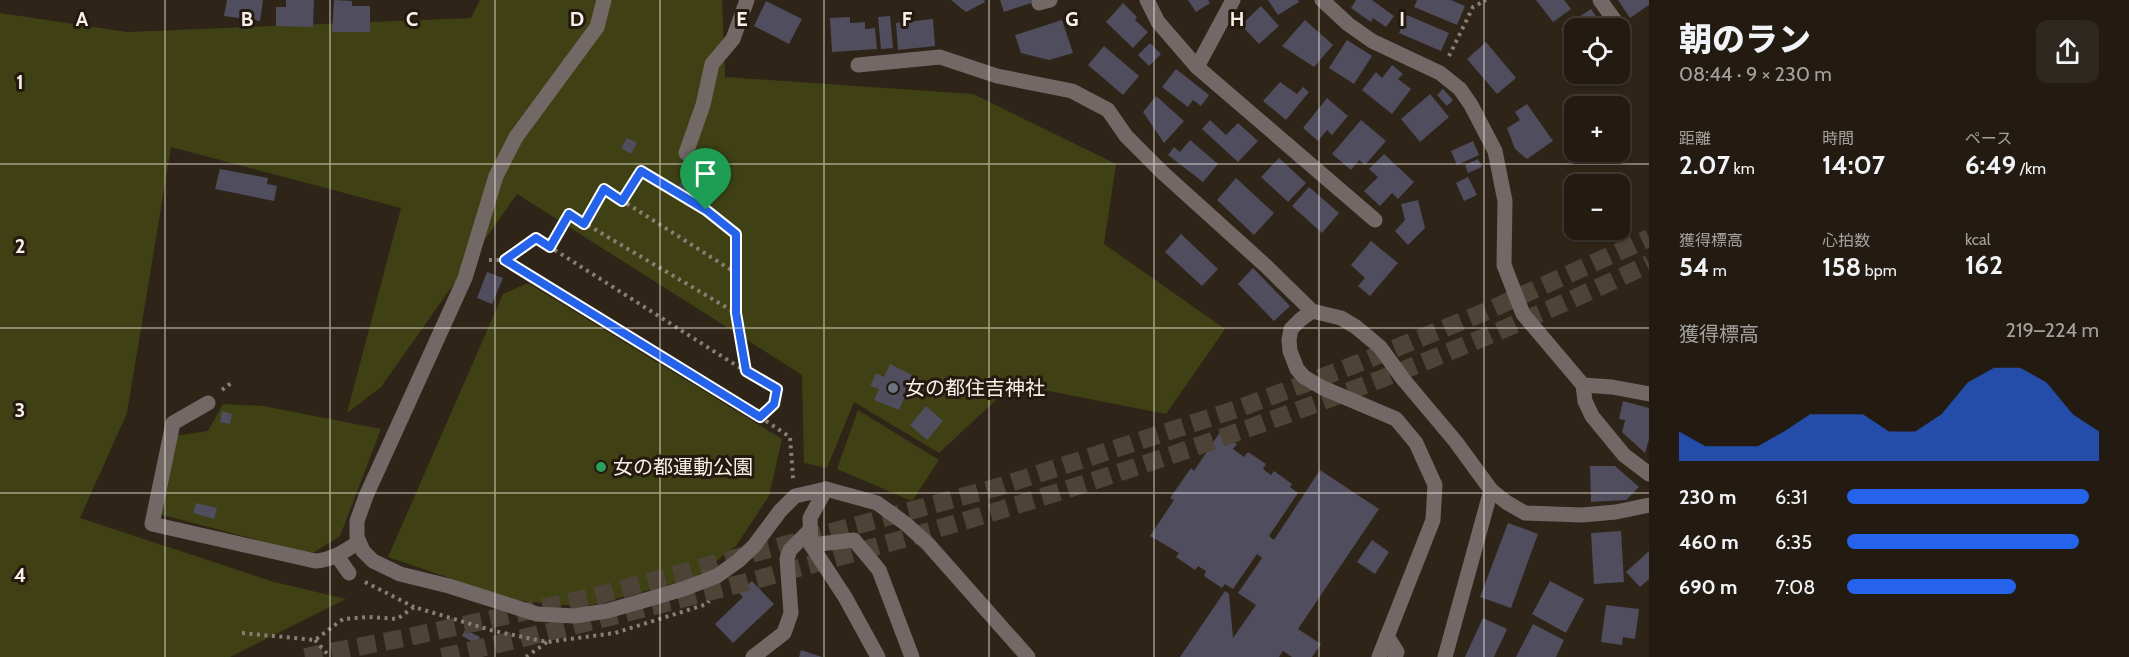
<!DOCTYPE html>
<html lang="ja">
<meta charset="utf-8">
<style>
body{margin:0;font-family:Cabin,"Noto Sans JP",sans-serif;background:#2f2820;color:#f1f3f6;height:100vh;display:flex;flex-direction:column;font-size:22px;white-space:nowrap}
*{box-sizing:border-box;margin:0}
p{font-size:20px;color:#a3a19f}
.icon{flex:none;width:33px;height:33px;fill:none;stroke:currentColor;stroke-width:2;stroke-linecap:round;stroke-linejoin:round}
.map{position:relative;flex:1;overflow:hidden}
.panel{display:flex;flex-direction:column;background:#231b12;width:480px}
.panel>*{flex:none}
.tools{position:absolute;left:1564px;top:18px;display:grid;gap:12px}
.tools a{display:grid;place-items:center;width:66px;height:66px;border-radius:12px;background:#231b12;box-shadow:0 2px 4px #0004,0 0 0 2px #403932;font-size:30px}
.pin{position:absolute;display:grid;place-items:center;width:51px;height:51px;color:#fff;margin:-62px -26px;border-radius:50% 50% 50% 0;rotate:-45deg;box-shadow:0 0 6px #0007}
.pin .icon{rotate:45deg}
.round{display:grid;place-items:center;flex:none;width:63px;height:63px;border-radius:12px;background:#2f2820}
.overview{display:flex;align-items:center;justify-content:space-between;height:102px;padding:0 30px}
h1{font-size:33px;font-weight:800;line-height:45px}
.figures{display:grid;grid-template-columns:repeat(3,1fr);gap:9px;height:102px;padding:6px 30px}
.figures div{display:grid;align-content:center}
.figures b{font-size:26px;font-weight:800}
.figures small{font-size:16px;font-weight:400}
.figures p{font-size:16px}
.chart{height:168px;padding:12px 30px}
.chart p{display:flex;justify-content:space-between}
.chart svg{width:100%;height:108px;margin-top:6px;fill:#2563eb;opacity:.7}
ul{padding:0 30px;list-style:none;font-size:20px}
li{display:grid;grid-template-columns:96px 72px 1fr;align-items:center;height:45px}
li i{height:15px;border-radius:8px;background:#2563eb}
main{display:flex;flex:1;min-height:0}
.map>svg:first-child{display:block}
.green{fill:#3f4114}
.building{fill:#4f4d5e}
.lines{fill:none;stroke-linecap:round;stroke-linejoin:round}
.motorway-tunnel{stroke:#4d4337;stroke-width:18;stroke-dasharray:18 9;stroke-linecap:butt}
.path{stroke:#887f74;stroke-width:4;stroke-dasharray:3 4.5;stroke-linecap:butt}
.service{stroke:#726967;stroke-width:15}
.minor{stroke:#726967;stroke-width:15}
.tertiary{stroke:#726967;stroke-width:15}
.route-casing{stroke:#fff;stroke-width:12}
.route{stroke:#2563eb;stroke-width:8}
.grid{fill:none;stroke:#f9f1e9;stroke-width:1.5;stroke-opacity:0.55}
.worship-dot{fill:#6b7280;stroke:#251a0f;stroke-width:2}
.leisure-dot{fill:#2e9e5b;stroke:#251a0f;stroke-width:2}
.labels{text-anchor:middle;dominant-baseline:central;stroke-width:6;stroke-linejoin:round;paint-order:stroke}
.poi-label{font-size:20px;fill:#f9f1e9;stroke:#251a0f;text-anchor:start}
.grid-label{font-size:20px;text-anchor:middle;font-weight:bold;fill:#f9f1e9;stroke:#251a0f;stroke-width:6;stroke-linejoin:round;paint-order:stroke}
</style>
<main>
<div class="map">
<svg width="1649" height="657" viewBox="0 0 1649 657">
<rect width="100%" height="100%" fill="#2f2418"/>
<g class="green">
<path d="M480,0h242l3,77 248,17 143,70 -12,80 121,85 -59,85 -153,-30 -74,69 -85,-51 -27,66 -23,-5 -2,-88 -285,-181 -136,193 -34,26 54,-205 -230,-61 -44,266 -47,105 194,64 72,17 -116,58h-230v-644l127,19 344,-14z"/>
<path d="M528,283l254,156 -13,57 -33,50 -42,32 -102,27h-32l-46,-5 -126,-43 115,-263z"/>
<path d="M223,404l40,2 118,23 -41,107 -29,18 -152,-40 16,-78 33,-5z"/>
<path d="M858,410l81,50 -27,41 -75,-32z"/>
</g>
<g class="building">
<path d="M227,0h36l-3,21 -36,-5z"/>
<path d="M286,0h28l-1,27 -37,-1v-19h10z"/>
<path d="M334,0l18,1v5h18v26h-38z"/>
<path d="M951,0h33l1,2 -19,10z"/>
<path d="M1000,0h40l-36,12z"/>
<path d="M1188,0h20l2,3 -14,9z"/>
<path d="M1268,0h30l1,2 -21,13z"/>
<path d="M1356,0h16l22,16 -8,11 -13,-9 -2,4 -20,-14z"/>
<path d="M1417,0h34l14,6 -8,19 -43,-18z"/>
<path d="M1536,0h28l7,9 -18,13z"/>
<path d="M1618,0h31v5l-19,13z"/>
<path d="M766,1l36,18 -13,25 -35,-18z"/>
<path d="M1123,3l14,14 -2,3 13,12 -15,16 -27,-26z"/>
<path d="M1261,6l18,20 -20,18 -18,-19z"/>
<path d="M1591,9l13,19h-29v21l-14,-20z"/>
<path d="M1407,15l42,18 -8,18 -42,-18z"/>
<path d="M890,16l3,32 -12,1 -3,-32z"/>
<path d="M850,17v6l15,-1v7l10,-1 2,21 -45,3 -2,-34z"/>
<path d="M933,19l2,27 -37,4 -2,-27z"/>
<path d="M1062,20l11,33 -24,7 -28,-7 -6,-18z"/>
<path d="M1305,20l28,25 -19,22 -32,-21z"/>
<path d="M1347,40l25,16 -18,28 -25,-16z"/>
<path d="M1486,42l30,36 -19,16 -30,-35z"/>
<path d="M1150,43l11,11 -12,12 -11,-11z"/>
<path d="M1104,46l35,30 -16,19 -35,-30z"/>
<path d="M1392,65l11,9 -5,5 13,10 -19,25 -30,-24 14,-18 6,6z"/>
<path d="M1176,69l33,26 -8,11 -8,-6 -5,7 -26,-20z"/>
<path d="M1280,82l17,12 6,-7 6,5 -23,28 -23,-19z"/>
<path d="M1443,89l10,11 -6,6 -10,-11z"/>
<path d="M1430,94l19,23 -29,25 -19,-23z"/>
<path d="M1156,96l28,25 -20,22 -21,-31z"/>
<path d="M1327,98l21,18 -16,19 -5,-5 -9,11 -15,-13z"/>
<path d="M1527,104l26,37 -26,18 -12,-10 -8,-21 13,-8 -5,-8z"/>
<path d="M1210,120l16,15 12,-12 20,18 -20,21 -36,-33z"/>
<path d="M1361,120l25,21 -21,24 -6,-5 -8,10 -19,-16z"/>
<path d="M627,138l10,5 -6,11 -10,-6z"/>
<path d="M1190,140l28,24 -15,18 -35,-27 6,-8 6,5z"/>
<path d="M1473,141l6,14 -22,10 -6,-14z"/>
<path d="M1384,154l30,28 -16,17 -6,-6 -12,13 -16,-15 14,-14 -9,-8z"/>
<path d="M1279,158l27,25 -18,19 -27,-25z"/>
<path d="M1478,159l4,8 -14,6 -3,-8z"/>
<path d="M220,169l48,9 -1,6 10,2 -3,15 -59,-12z"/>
<path d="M684,177l11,7 -6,10 -11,-7z"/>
<path d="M1468,177l9,18 -13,6 -8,-18z"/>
<path d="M1236,178l38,35 -20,22 -37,-35z"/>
<path d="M1309,187l30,26 -17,20 -30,-27z"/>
<path d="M1418,200l7,28 -17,17 -13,-14 10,-11 -4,-16z"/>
<path d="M1181,234l37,35 -16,17 -37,-34z"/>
<path d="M1371,241l27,22 -28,33 -12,-10 7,-8 -14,-13z"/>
<path d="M1253,268l37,38 -16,15 -36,-37z"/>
<path d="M487,272l16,6 -11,26 -15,-6z"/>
<path d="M890,364l24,12 -15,34 -25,-10 5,-11 -9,-3 6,-13 8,4z"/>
<path d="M1623,401l26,7v31l-4,14 -23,-21 3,-12 -6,-1z"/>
<path d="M926,406l17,15 -16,19 -17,-15z"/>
<path d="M222,411l10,3 -2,10 -10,-2z"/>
<path d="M1220,432l17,12 -4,5 11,8 4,-5 18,12 -3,5 8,6 3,-4 18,13 -2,3 8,6 -29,43 5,4 46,-70 59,39 -81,120 23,15 -9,13h-20l-9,-6 -4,6h-99l45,-66 4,3 4,44 23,-33 -18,-12 24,-35 -5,-4 -24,35 -8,-5 -3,4 -18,-12 2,-5 -8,-5 -3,4 -19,-13 3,-4 -29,-17 24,-36 -4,-2 21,-30 3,3z"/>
<path d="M1590,466h25l24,21 -13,13 -35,2z"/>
<path d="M196,503l21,5 -3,11 -21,-6z"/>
<path d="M1508,523l30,11 -27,74 -31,-11z"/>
<path d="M1621,531l3,51 -30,2 -3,-51z"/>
<path d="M1372,540l17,12 -14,22 -18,-12z"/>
<path d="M1649,551v28l-9,8 -14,-15z"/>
<path d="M752,581l22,23 -41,39 -18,-19 28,-27 -4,-4z"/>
<path d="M1550,581l34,18 -18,34 -34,-19z"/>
<path d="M1606,605l33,4 -4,30 -12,-2 -1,8 -21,-3z"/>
<path d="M1483,618l24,11 -13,28h-29z"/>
<path d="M1533,624l31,16 -8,17h-40z"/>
<path d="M465,630l15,7 -3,7 -15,-8z"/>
<path d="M801,650l21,7h-23z"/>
</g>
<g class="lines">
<g class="motorway-tunnel">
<path d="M305,657l99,-19 188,-41 406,-110 242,-79 114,-43 133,-54 162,-73"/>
<path d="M442,657c412,-95 823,-212 1207,-393"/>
</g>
<g class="path">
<path d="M1449,56l24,-49 13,-7"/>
<path d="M695,170l12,23 -1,17"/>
<path d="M622,201l19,-31 65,40 30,24v79l9,57"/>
<path d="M584,224l20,-35 132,84"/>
<path d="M550,247l19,-33 167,99"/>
<path d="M489,260h16l255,157 30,20 3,41"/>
<path d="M505,260l31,-22 14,9 195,124 32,18 -3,15 -14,13"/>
<path d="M222,390l9,-7"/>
<path d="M365,582l49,25"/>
<path d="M242,633l73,7 28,-21 26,-2 28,2 17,-12 80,24 53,11 68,-9 92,-29 2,-3"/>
<path d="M315,640l15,17"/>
<path d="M526,657l21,-15"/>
</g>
<g class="service">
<path d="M686,153l17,-48 9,-41 21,-25 14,-39"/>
<path d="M208,403l-35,20 -21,101 163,37c17,-1 30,-10 44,-19"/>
<path d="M826,489l-16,29 1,27 34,52 33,60"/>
<path d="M811,545l43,-5 25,30 33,87"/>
<path d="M337,556l12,17"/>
<path d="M753,657l31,-24 7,-20 -4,-54 3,-9 20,-20"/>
</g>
<g class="minor">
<path d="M1147,0l11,22 39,45 178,153"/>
<path d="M1322,0l26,24 24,17 68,32 20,16 11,16 24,46 10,50 -1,64 19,49 60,71 2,16 7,15 32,39 25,19"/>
<path d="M1600,0l18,25"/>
<path d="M1039,3l11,-3"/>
<path d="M858,65l82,-8 57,19 75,15 36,19 18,26 37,37 103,93 46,45"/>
<path d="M1197,67l36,-67"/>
<path d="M1583,385l29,2 37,7"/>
<path d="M1387,636l10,16 -2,5"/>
<path d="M1379,657l54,-137 2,-35 -19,-42 -20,-24 -73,-31 -19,-11 -7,-8 -7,-18 -1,-11 2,-11 9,-9 12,-9 29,7 15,9 24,20 23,32 53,63 35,48 15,12 19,11 57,2 34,-3 33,-7"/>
<path d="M1445,657l46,-167"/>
</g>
<path class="tertiary" d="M604,0l-7,27 -81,110 -20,39 -31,102 -99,218 -9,25v16l6,14 10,10 27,13 49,12 88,28 37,2 33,-5 32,-9 44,-13 34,-13 21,-15 16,-15 26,-35 15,-15 31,-7 51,14 29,21 22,20 100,113"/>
</g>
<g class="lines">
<defs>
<path id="route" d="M641,171l65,39 30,24v79l10,58 31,18 -3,15 -14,13 -255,-157 31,-22 14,9 19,-33 15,10 20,-35 18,12z"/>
</defs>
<use href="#route" class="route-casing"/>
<use href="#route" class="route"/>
</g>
<path class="grid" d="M165,0v657M330,0v657M495,0v657M660,0v657M824,0v657M989,0v657M1154,0v657M1319,0v657M1484,0v657M0,164h1649M0,328h1649M0,493h1649"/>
<circle class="worship-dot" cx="893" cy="388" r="6"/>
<circle class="leisure-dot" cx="601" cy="467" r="6"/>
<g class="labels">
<g class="poi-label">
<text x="905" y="388">女の都住吉神社</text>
<text x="613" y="467">女の都運動公園</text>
</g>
</g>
<g class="grid-label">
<text x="82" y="26">A</text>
<text x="247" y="26">B</text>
<text x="412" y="26">C</text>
<text x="577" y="26">D</text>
<text x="742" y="26">E</text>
<text x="907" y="26">F</text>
<text x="1072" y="26">G</text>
<text x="1237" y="26">H</text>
<text x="1402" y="26">I</text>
<text x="20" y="89">1</text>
<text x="20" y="253">2</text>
<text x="20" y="417">3</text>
<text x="20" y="582">4</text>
</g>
</svg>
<div class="tools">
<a><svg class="icon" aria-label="locate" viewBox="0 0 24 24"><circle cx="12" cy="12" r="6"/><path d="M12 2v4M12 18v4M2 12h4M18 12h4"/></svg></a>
<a>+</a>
<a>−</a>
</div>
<div class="pin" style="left:706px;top:210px;background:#1e9e55"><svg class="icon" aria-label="arrive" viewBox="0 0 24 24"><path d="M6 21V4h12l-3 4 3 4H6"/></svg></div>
</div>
<section class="panel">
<div class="overview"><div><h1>朝のラン</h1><p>08:44 · 9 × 230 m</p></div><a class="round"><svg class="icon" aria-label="share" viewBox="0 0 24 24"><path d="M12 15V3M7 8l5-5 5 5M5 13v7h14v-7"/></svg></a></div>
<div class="figures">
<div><p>距離</p><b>2.07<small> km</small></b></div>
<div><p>時間</p><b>14:07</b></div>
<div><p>ペース</p><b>6:49<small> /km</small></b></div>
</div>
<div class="figures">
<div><p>獲得標高</p><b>54<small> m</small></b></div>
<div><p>心拍数</p><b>158<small> bpm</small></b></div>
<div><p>kcal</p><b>162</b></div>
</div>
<div class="chart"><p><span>獲得標高</span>219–224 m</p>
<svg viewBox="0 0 160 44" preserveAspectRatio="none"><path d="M0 44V32L10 38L20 38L30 38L40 32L50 25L60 25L70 25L80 32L90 32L100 25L110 12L120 6L130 6L140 12L150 25L160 32V44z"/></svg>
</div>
<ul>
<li><b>230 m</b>6:31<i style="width:96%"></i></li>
<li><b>460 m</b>6:35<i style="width:92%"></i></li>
<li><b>690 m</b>7:08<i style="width:67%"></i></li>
</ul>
</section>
</main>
